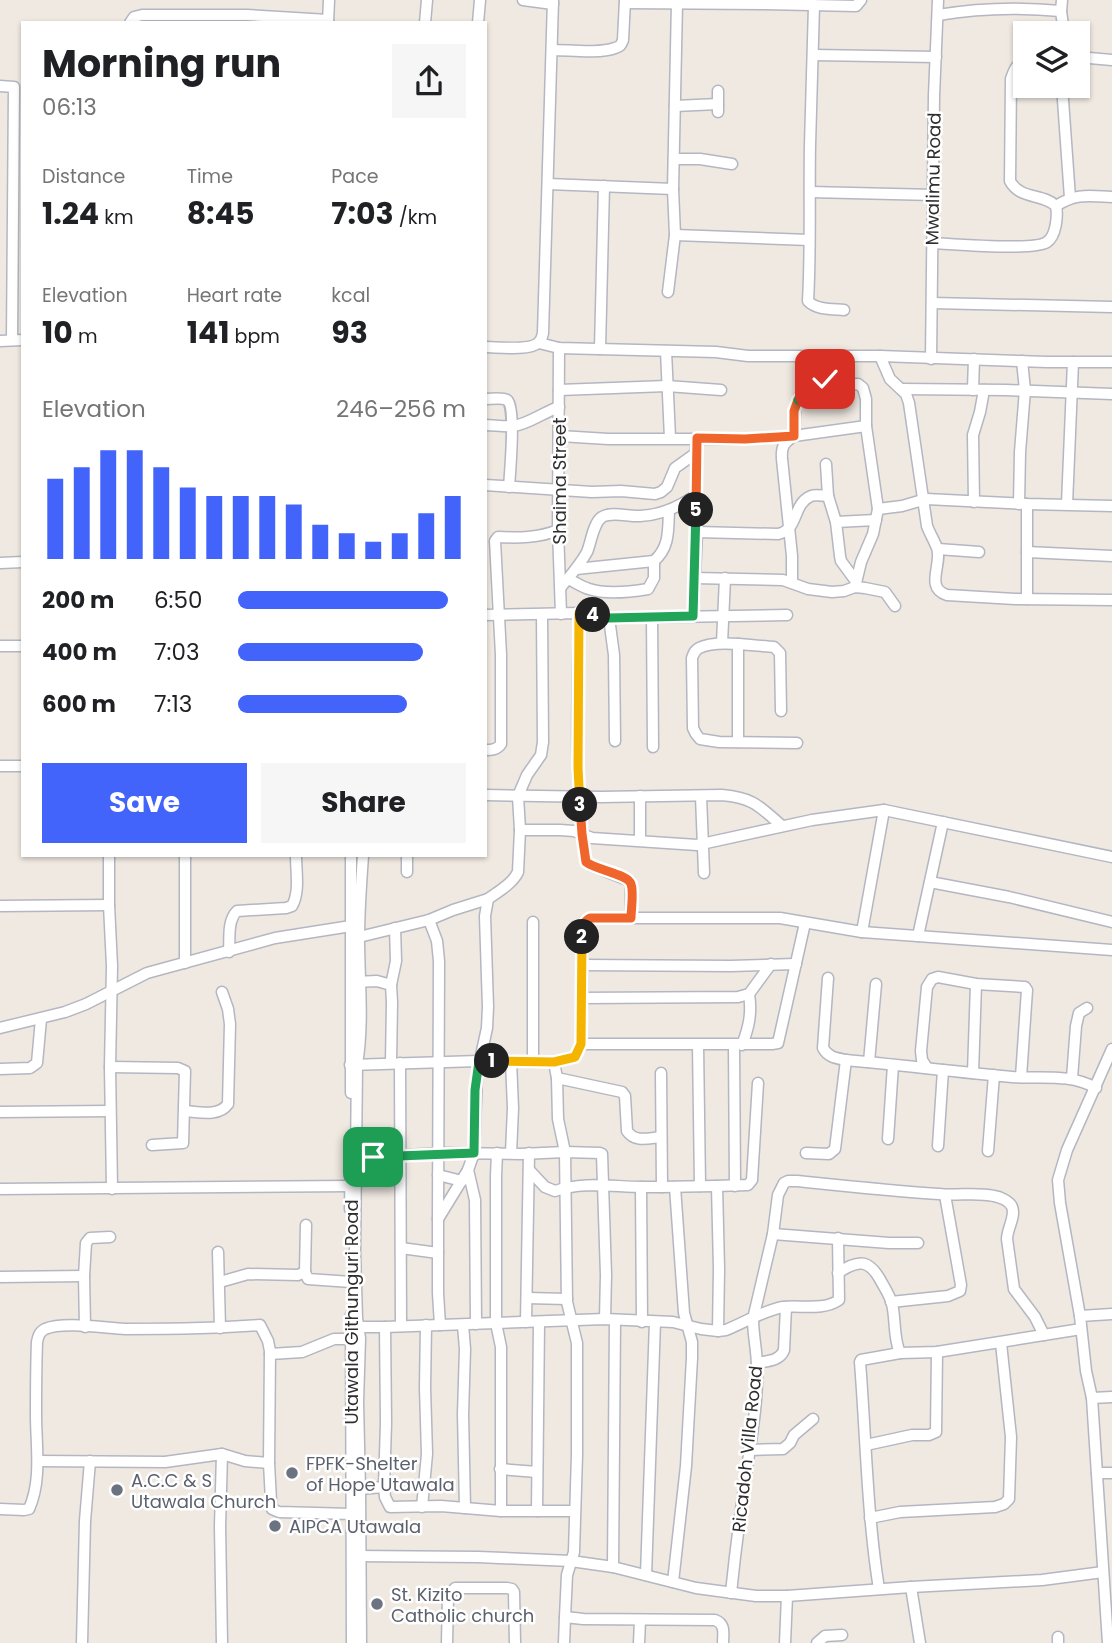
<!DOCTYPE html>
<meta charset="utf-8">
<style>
body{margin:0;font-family:Poppins,sans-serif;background:#f6f6f6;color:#202124;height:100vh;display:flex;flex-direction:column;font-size:26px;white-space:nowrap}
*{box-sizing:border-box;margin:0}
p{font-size:23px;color:#757577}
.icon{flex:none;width:38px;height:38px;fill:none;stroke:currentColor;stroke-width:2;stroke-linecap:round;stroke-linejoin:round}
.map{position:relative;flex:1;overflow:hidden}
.drawer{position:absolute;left:21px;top:21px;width:466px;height:836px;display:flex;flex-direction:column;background:#fff;border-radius:0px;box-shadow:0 2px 5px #0004}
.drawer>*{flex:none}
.fabs{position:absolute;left:1013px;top:21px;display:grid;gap:14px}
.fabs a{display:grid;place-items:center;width:77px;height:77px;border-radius:0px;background:#fff;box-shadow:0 2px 5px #0004;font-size:35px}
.pin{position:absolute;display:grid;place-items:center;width:60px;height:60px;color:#fff;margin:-30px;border-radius:14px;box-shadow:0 4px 10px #0006}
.km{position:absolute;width:35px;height:35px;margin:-18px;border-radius:50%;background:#222;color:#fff;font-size:19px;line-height:35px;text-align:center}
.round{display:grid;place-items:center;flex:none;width:74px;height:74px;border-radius:0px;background:#f6f6f6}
.head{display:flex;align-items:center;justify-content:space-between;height:119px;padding:0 21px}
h1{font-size:38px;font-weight:700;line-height:52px}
.metrics{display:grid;grid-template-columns:repeat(3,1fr);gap:10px;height:119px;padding:7px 21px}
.metrics div{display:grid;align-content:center}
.metrics b{font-size:30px;font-weight:700}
.metrics small{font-size:19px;font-weight:400}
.metrics p{font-size:19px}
.chart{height:196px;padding:14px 21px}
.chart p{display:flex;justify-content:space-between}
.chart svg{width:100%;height:126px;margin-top:7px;stroke:#4264fb;stroke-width:6}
.action{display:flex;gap:14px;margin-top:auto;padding:14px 21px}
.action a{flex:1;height:80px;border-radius:0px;background:#4264fb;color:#fff;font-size:28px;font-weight:700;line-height:80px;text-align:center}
.action a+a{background:#f6f6f6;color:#202124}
ul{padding:0 21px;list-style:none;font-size:23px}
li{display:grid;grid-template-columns:112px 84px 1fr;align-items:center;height:52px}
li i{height:18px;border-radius:9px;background:#4264fb}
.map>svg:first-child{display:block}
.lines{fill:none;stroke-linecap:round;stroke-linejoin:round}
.minor-casing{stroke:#b4b7c1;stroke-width:13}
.minor{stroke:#fff;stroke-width:10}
.split-1-casing{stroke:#fff;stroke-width:14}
.split-2-casing{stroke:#fff;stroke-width:14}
.split-3-casing{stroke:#fff;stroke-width:14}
.split-4-casing{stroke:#fff;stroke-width:14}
.split-5-casing{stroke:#fff;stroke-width:14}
.split-6-casing{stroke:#fff;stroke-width:14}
.split-7-casing{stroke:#fff;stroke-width:14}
.split-1{stroke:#22a559;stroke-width:9}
.split-2{stroke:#f5b400;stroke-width:9}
.split-3{stroke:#f0652b;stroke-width:9}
.split-4{stroke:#f5b400;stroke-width:9}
.split-5{stroke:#22a559;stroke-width:9}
.split-6{stroke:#f0652b;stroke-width:9}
.split-7{stroke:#22a559;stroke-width:9}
.worship-dot{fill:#6b7280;stroke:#fff;stroke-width:2.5}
.labels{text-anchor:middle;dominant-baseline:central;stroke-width:5;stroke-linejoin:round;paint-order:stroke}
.street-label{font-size:18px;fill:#2e2e2e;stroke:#fff}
.worship-label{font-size:18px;fill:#5b616d;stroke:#fff;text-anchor:start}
</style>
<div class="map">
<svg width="1112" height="1643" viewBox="0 0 1112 1643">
<rect width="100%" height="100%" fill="#efe9e1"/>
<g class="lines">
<defs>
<g id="minor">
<path d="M523,0l30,4"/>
<path d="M625,3l139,1 92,2 5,-6"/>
<path d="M814,5c-1,47 -3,94 -4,140 -1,52 1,104 -2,156 8,9 25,8 36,9"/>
<path d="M1061,11l1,-11"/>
<path d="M938,15c41,-7 82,-8 123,-4l3,22"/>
<path d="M130,23l4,-6 8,-2h105l81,5"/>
<path d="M328,23l1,-23"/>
<path d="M425,23l2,-23"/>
<path d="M478,23l2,-23"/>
<path d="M552,50c18,0 46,4 63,-2 6,-2 6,-3 8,-8l2,-40"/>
<path d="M813,55l123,2"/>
<path d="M1078,57l34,3"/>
<path d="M0,86l14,1 -2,253"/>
<path d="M1062,86l8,112"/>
<path d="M675,106l43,-2"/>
<path d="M718,112v-21"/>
<path d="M674,159h26l32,5"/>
<path d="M548,184l125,5"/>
<path d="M810,192l124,3"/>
<path d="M1056,206c20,-13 33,-10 56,-9"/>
<path d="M675,235l134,5"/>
<path d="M933,243c19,1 102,8 114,-1 9,-6 11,-26 9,-36 -13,-13 -36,-6 -46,-25l1,-102c3,-9 5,-15 15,-18"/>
<path d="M668,292l7,-57 -2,-46 4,-186"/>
<path d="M932,303l180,4"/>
<path d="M0,341l23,-1"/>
<path d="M539,343l20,5 157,4 32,4h132l167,6h65"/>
<path d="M485,347c12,0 44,4 53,-4 4,-3 4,-6 5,-10l10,-333"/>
<path d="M559,348l-1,182 3,84"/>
<path d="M600,349l4,-163"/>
<path d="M666,351l4,87"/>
<path d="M880,356l10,23 16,15 3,9 18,123c3,8 7,14 10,22 6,15 -13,40 10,47l68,4 97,1"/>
<path d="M820,357l5,22 3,6 30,-1 5,4 3,11v27l12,83 -5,25 -12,28 -6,25"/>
<path d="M931,359l3,-263 4,-96"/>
<path d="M902,389l104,1 106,4"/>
<path d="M559,390l108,-4 54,4"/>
<path d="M973,390l1,-31"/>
<path d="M485,399c6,0 17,-2 22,1 9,6 3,73 2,87"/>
<path d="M485,425c9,0 19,2 28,1 14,-1 31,-14 46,-19"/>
<path d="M560,436l48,3h137l49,-3 72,-10"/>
<path d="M826,464l2,32 8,26 4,34 1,5 14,19"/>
<path d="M485,485l107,7 29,-1 34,3 6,-2 6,-5 8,-19 21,-15"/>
<path d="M974,502l-1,-67 7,-23 4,-22"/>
<path d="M1019,504l1,-52 5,-62 -3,-29"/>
<path d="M1067,504l6,-142"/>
<path d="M878,509l24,-3 24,-7 101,5 85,2"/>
<path d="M836,522l40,-2"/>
<path d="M697,532l81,2c21,-4 14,-30 33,-38 5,-2 11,0 17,0"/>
<path d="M938,549l41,3"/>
<path d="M1027,552l85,4"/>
<path d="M0,563l23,-1"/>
<path d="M576,569l78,-8c16,-14 14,-31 15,-51"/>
<path d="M694,578l89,2 25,9 24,3 12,-1 11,-4 10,1 20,4 10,14"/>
<path d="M568,579c7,3 14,8 21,10 18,6 41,3 59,0l6,-11v-17"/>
<path d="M792,583v-27l-10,-97c-1,-13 2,-16 12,-23 2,-14 -3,-36 11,-45 6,-3 16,-4 23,-6"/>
<path d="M561,587c9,-11 19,-22 26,-35 4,-9 6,-29 15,-35 10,-6 27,0 38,-1 22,-1 39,-9 56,-21"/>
<path d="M1027,599v-95"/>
<path d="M579,613c-1,83 -6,168 7,249l6,4 38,15 1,4v33"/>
<path d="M485,615l94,-2 30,5 178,-3"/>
<path d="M693,616l4,-84 -1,-84"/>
<path d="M652,617l1,130"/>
<path d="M609,618l5,37 1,86"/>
<path d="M722,643l3,-65"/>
<path d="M738,644v98"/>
<path d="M0,646h23"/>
<path d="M781,711l-1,-58 -6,-6c-20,-1 -58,-8 -75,1 -5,3 -5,5 -7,10l1,70 3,6 4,5 19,3 78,1"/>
<path d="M485,750c6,0 12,0 16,-6v-89l-6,-114 3,-4c20,1 41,1 60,-7"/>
<path d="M0,766h23"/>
<path d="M485,795l116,2 121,-2c32,3 37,11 60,31"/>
<path d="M701,796l3,77"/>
<path d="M520,830h40l14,1 18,7 105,7 115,-25 72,-10 228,47"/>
<path d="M640,840v-44"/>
<path d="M109,856v49l3,61 -2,101 2,122"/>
<path d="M185,856v107"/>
<path d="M351,856v237"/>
<path d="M407,856v16"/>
<path d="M930,882l79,15 103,25"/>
<path d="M0,906l109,-1"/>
<path d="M429,920l8,21 2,20 -1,258v74l2,32"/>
<path d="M862,932l22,-122"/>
<path d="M918,936l25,-114"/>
<path d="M359,937l70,-17 24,-10 35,-11"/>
<path d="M229,952c1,-13 -2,-31 8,-41l49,-3 6,-2c8,-14 4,-34 4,-50"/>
<path d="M582,965l149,1 65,-2"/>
<path d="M828,978l-5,70c5,9 12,10 23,12 55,5 110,12 166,17 29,2 58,-4 84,11"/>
<path d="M355,982l22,-1 14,4 1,17 -1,61"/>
<path d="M391,985l5,-24 -1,-33"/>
<path d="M582,998l156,-1 11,-3"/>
<path d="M0,1028l65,-16 21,-8 61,-31 128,-35 76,-12"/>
<path d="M581,1044h191l6,-1 27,-120"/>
<path d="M698,1045l2,141"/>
<path d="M734,1045l1,141"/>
<path d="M742,1045c7,-18 10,-32 7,-51l22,-30"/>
<path d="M533,1062v-140"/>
<path d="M554,1062l3,16 1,41 7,33 2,150 10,41v112l-3,97 -7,23 -2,42"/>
<path d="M869,1062l7,-78"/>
<path d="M400,1063l1,263"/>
<path d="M350,1065l129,-4 75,1 21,-5 6,-13 2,-119 2,-4 5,-3h190l82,14 250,18"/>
<path d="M110,1067l68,1 7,3 -2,72 -31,2"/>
<path d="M927,1068l-5,-8 -1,-9 6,-64 5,-8 6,-2 38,7 49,3 2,3 -6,87"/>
<path d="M0,1069l30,-1 7,-5 4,-44"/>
<path d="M661,1073l1,114"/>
<path d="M973,1073l3,-89"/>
<path d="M557,1078l65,14 3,4 2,35c8,12 22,7 34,6"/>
<path d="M1072,1078l4,-52 3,-13 8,-5"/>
<path d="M185,1111c14,1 34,6 43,-7l2,-80 -2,-15 -6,-17"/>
<path d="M0,1112l110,-1"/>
<path d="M888,1139l5,-74"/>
<path d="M938,1146l5,-76"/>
<path d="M988,1151l6,-76"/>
<path d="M497,1153l-1,23v147l5,24v164"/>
<path d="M511,1153l2,-45 -2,-47"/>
<path d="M806,1153l23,1 6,-5 11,-89"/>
<path d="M352,1160l14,-3 78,-4 77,1 44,-2 35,1 2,1 4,121 -1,44"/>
<path d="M468,1170l7,30 1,124"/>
<path d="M529,1170l16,17 10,4c28,-10 59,-4 88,-4 35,0 70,-1 105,-2l4,-5 6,-97"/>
<path d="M438,1175l24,6"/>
<path d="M717,1186l2,83 -1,62"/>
<path d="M641,1187l1,135"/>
<path d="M0,1189l350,-3"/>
<path d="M350,1209l1,-69"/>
<path d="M438,1219l30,-49 6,-17 3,-79 10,-46 1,-21 -3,-91 3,-17c11,-8 24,-15 30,-27l2,-42 -2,-34 9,-21 14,-20 2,-13 -1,-127"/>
<path d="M773,1234l116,9h29"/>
<path d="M401,1248l37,5"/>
<path d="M218,1252l2,76"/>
<path d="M305,1272l1,-47"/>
<path d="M838,1273c22,-15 32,-13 44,10 4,7 8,13 10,21 4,16 1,33 8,49"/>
<path d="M0,1277l84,-1"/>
<path d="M220,1282l28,-8 50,1 7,-3 3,7 43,3"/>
<path d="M527,1298l40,1"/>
<path d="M891,1302l57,-6 12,-5 1,-6 -16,-90"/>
<path d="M351,1315l1,328"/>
<path d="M1080,1316l32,-2"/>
<path d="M526,1322l3,-169"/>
<path d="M463,1325l2,24 -2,65 2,94"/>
<path d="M355,1326l3,1h27l220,-8 68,3 28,7 17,2 8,-1c17,-7 39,-20 57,-23 18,-2 40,4 56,-7l-1,-62"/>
<path d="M85,1327l-1,-51 2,-33 4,-5 20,-1"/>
<path d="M270,1354l32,-2 32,-13h17"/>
<path d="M757,1363c10,-2 23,-2 27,-13l2,-43"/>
<path d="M1092,1398l20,-1"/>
<path d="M866,1445l46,-10h17l7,-3 1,-80"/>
<path d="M749,1450l34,-1 7,-6 4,-8 19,-16"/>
<path d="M222,1454l-2,72 2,117"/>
<path d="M38,1461l127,1 57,-8 23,7 24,2"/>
<path d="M500,1469l37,3"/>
<path d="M1097,1473h15"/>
<path d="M384,1487l1,10 5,10 51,-1 60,5h73"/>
<path d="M360,1489l24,-2 2,-64 -1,-96"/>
<path d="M422,1507l5,-53 -2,-66 1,-63"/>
<path d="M0,1509l24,1 5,-1c13,-29 7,-63 7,-94 0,-24 0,-48 1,-73 1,-5 2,-10 8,-13 18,-8 59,-1 80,0 45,0 90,0 135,-4l8,16 2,10 -1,112 2,38 1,8 7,3 72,2"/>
<path d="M537,1511l2,-189"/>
<path d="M870,1518l30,-6 95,-5 9,-3 5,-5 2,-62 -10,-94"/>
<path d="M355,1556l123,1 93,4 42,6 83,21 60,8h31l124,-9 131,-7 61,-8"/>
<path d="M613,1567l2,-247"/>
<path d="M646,1575l9,-253"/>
<path d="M673,1582l13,-116 6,-108v-16l-8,-29 -9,-126"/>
<path d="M911,1587l9,56"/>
<path d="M879,1589c-12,-75 -13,-151 -19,-227l1,-2 39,-7 37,-1 144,-23"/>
<path d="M731,1593c4,-39 9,-78 15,-118 5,-35 12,-72 11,-108 0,-16 -4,-32 -4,-48l20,-85 5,-39 6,-12 4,-2h9c48,5 95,10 142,13 18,2 37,-2 55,2 6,1 16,5 18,11 4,9 -5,22 -5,32l7,50 21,28 9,18"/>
<path d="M1058,1637v6"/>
<path d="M82,1643l3,-122 5,-60"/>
<path d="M361,1643l-1,-154 -2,-87 2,-64 -3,-20 -2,-66 2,-188c7,-41 2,-84 2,-126 0,-27 2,-55 4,-82"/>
<path d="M447,1643l1,-46 7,-9h52l5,1 2,3 1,51"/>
<path d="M564,1643l1,-26 18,2 132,1c11,4 8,14 8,23"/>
<path d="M639,1643l1,-23"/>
<path d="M785,1643l2,-47"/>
<path d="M817,1643l8,-7 17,-1"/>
<path d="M1108,1643l-16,-245 -6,-27 -6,-55 -20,-113 -2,-23 9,-30 45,-101"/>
</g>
</defs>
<use href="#minor" class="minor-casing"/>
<use href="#minor" class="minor"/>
</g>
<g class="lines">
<defs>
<path id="split-1" d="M373,1157l101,-4 1,-63 4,-29h13"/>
<path id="split-2" d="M492,1061l62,1 21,-5 6,-13 1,-107"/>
<path id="split-3" d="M580,805l2,29 4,28c10,8 42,12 45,22 3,8 0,26 0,34h-41c-8,4 -7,10 -8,19"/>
<path id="split-4" d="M580,805l-2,-37 1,-155 14,2"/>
<path id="split-5" d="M593,615l16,3 84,-2 3,-106"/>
<path id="split-6" d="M696,510l1,-72 48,1 49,-3v-25l4,-11"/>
<path id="split-7" d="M798,400c7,-12 18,-11 30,-15l-3,-6"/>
</defs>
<use href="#split-1" class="split-1-casing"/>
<use href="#split-2" class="split-2-casing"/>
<use href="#split-3" class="split-3-casing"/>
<use href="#split-4" class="split-4-casing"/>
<use href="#split-5" class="split-5-casing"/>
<use href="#split-6" class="split-6-casing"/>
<use href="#split-7" class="split-7-casing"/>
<use href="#split-1" class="split-1"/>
<use href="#split-2" class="split-2"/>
<use href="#split-3" class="split-3"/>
<use href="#split-4" class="split-4"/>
<use href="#split-5" class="split-5"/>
<use href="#split-6" class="split-6"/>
<use href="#split-7" class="split-7"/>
</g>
<g class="worship-dot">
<circle cx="292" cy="1473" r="7"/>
<circle cx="117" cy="1490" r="7"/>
<circle cx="275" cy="1526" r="7"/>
<circle cx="377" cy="1604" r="7"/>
</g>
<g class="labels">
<g class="street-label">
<text transform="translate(933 179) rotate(-89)">Mwalimu Road</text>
<text transform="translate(559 481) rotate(-90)">Shaima Street</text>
<text transform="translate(351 1312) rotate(-90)">Utawala Githunguri Road</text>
<text transform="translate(747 1449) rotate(-84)">Ricadoh Villa Road</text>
</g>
<g class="worship-label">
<text x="306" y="1463">FPFK-Shelter<tspan x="306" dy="21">of Hope Utawala</tspan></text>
<text x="131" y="1480">A.C.C &amp; S<tspan x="131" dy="21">Utawala Church</tspan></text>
<text x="289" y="1526">AIPCA Utawala</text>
<text x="391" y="1594">St. Kizito<tspan x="391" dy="21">Catholic church</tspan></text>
</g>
</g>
</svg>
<div class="fabs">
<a><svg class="icon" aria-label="layers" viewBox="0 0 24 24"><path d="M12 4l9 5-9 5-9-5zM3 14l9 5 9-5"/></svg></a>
</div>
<div class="pin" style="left:373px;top:1157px;background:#1e9e55"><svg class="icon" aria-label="arrive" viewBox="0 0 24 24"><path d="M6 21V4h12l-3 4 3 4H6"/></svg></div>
<div class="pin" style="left:825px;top:379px;background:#d93025"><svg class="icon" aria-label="check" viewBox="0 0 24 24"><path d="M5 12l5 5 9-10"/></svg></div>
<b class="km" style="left:492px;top:1061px">1</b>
<b class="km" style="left:582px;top:937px">2</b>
<b class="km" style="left:580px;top:805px">3</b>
<b class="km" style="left:593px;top:615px">4</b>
<b class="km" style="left:696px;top:510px">5</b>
<section class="drawer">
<div class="head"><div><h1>Morning run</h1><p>06:13</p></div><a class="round"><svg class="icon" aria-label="share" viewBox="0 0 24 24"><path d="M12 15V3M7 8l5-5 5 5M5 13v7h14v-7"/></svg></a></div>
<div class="metrics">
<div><p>Distance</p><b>1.24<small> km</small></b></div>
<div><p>Time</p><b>8:45</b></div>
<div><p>Pace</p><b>7:03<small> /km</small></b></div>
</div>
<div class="metrics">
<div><p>Elevation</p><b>10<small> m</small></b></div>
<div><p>Heart rate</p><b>141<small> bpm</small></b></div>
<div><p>kcal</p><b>93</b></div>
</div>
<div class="chart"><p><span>Elevation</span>246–256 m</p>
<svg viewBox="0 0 160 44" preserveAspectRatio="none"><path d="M5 44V16M15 44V12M25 44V6M35 44V6M45 44V12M55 44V19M65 44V22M75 44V22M85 44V22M95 44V25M105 44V32M115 44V35M125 44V38M135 44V35M145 44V28M155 44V22"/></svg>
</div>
<ul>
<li><b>200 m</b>6:50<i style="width:92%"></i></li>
<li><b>400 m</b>7:03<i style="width:81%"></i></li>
<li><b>600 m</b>7:13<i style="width:74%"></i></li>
</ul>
<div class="action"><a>Save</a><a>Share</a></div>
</section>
</div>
